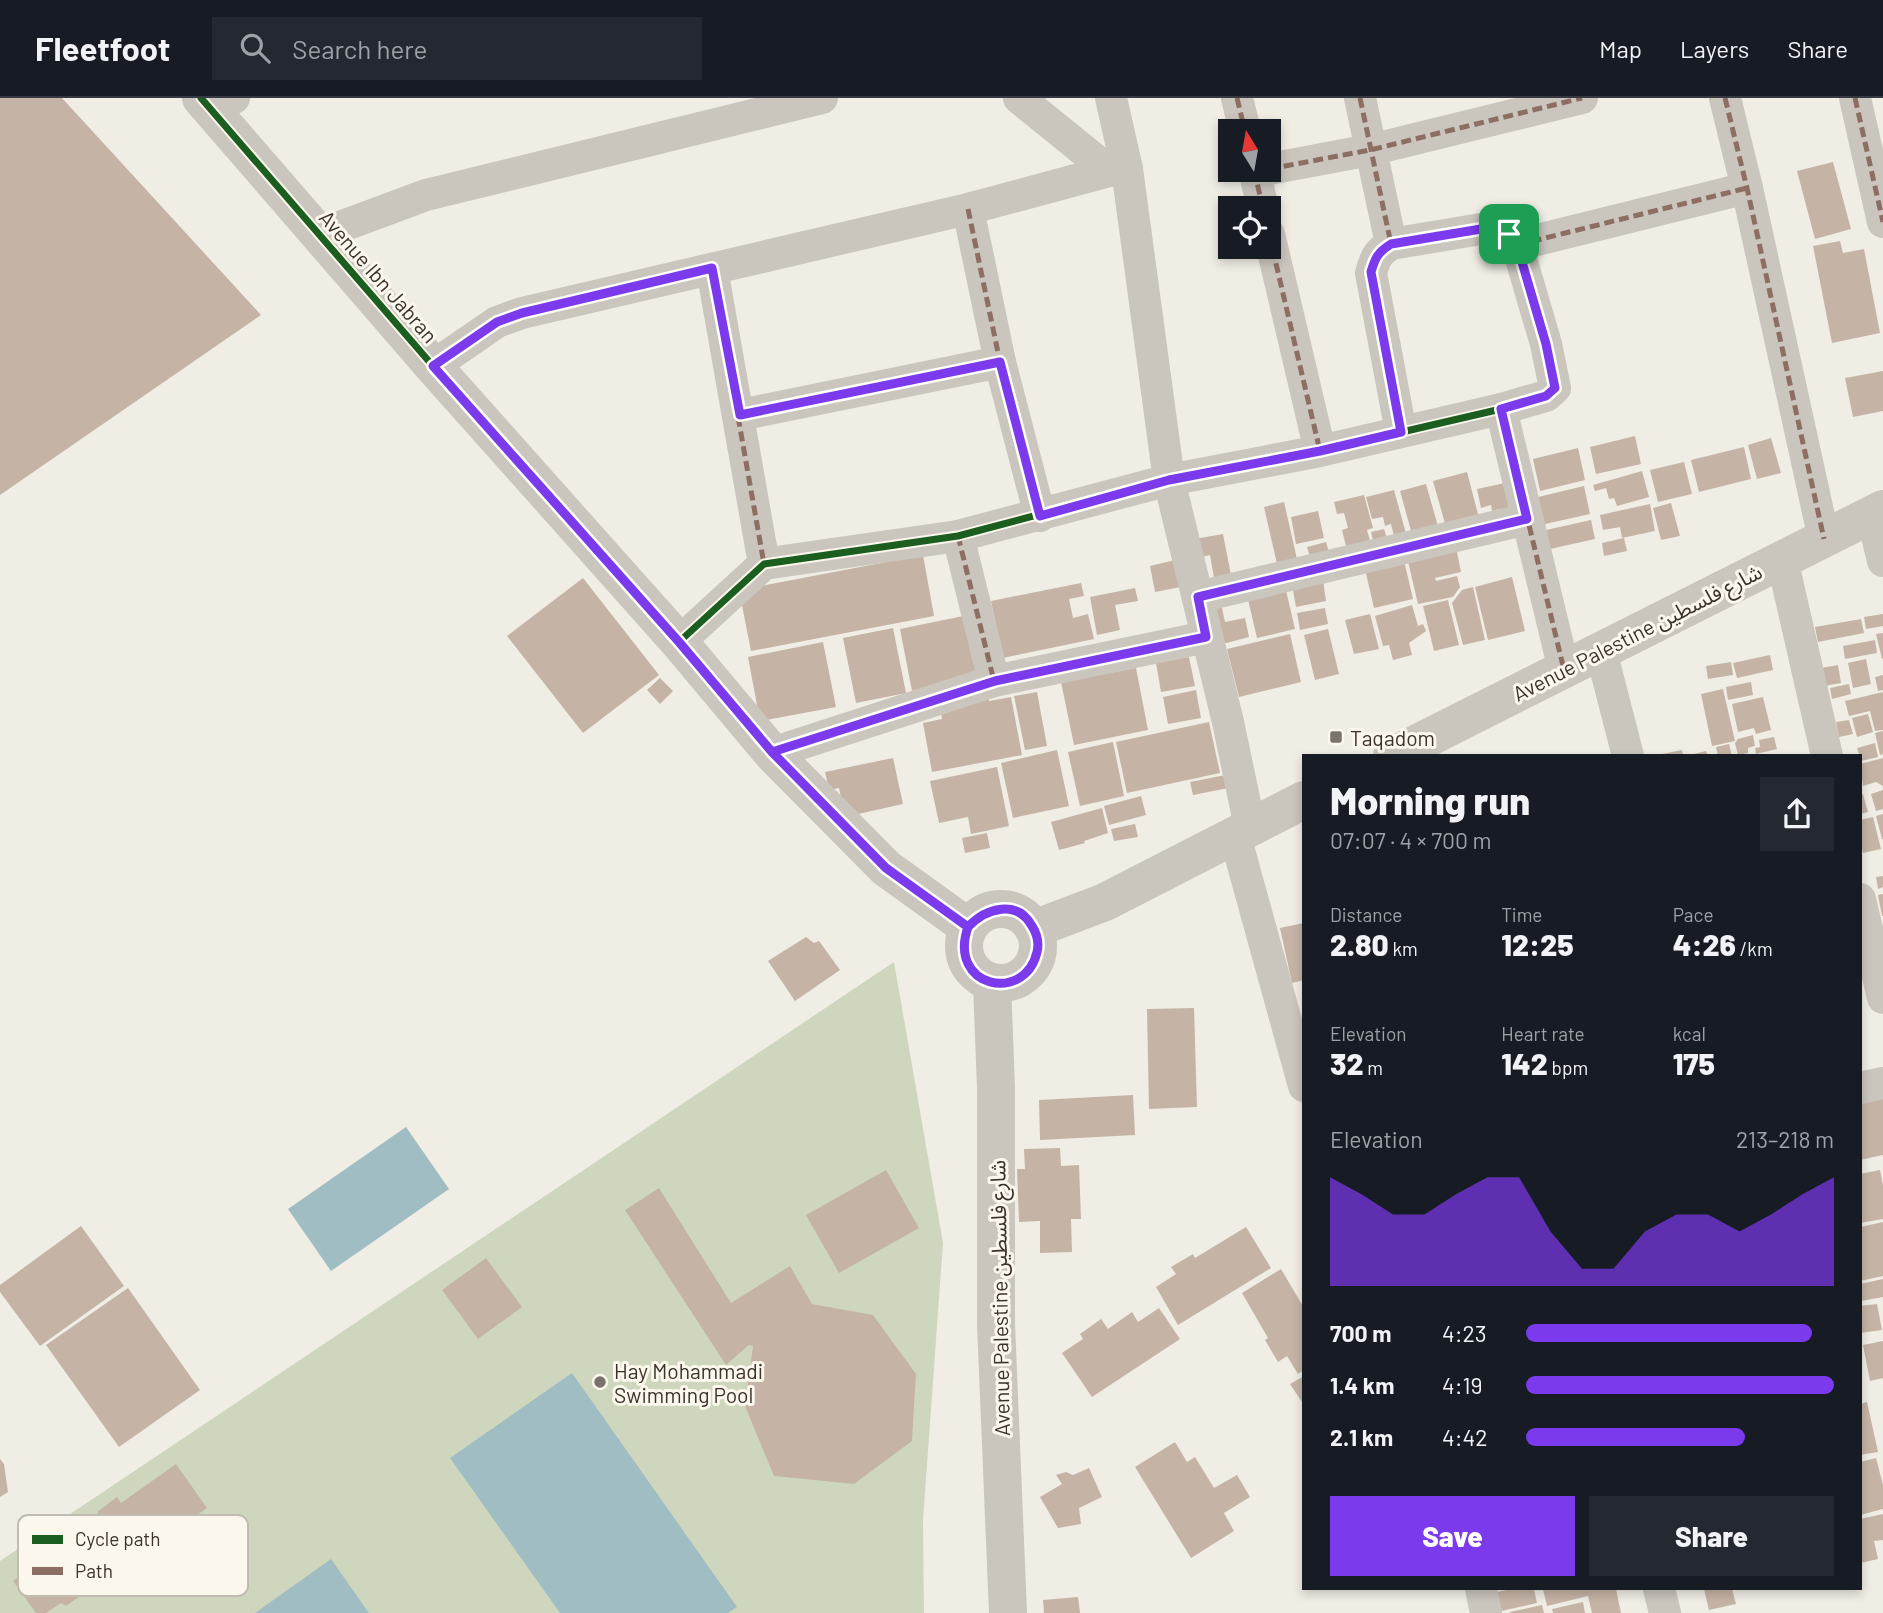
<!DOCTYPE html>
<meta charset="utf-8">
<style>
body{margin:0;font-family:Barlow,"Noto Sans Arabic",sans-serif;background:#242831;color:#f1f3f6;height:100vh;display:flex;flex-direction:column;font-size:26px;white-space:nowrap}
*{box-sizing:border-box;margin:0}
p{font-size:23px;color:#9ea1a6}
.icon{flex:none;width:38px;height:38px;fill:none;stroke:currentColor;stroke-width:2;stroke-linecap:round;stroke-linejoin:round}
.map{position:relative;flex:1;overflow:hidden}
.details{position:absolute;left:1302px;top:656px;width:560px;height:836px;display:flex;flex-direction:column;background:#171b24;border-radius:0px;box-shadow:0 4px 10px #0003}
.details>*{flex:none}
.needle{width:46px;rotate:349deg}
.fabs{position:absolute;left:1218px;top:21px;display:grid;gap:14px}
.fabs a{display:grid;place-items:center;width:63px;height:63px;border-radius:0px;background:#171b24;box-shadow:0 4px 10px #0003;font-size:35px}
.pin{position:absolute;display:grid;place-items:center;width:60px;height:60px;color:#fff;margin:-30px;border-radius:14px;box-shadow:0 4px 10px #0006}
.round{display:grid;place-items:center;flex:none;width:74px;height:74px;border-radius:0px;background:#242831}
.headline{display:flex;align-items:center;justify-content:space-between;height:119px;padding:0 28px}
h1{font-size:38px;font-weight:800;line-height:52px}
.metrics{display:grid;grid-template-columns:repeat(3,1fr);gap:10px;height:119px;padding:7px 28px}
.metrics div{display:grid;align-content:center}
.metrics b{font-size:30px;font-weight:800}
.metrics small{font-size:19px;font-weight:400}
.metrics p{font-size:19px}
.chart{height:196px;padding:14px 28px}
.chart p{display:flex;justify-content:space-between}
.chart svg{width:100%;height:126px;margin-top:7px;fill:#7c3aed;opacity:.7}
.cta{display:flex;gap:14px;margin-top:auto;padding:14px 28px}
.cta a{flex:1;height:80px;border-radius:0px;background:#7c3aed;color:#fff;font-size:28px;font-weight:800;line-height:80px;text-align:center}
.cta a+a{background:#242831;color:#f1f3f6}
ul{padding:0 28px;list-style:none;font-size:23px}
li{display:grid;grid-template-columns:112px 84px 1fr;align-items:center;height:52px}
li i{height:18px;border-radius:9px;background:#7c3aed}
header{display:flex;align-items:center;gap:42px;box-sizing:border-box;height:98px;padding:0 35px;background:#171b24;border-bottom:2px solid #363941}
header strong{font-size:33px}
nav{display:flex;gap:38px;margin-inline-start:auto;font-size:24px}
.search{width:490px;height:63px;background:#242831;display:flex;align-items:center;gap:18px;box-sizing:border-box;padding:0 24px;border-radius:0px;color:#9ea1a6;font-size:26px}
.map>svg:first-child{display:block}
.green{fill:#ced7be}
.water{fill:#a0bdc3}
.building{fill:#c5b4a6}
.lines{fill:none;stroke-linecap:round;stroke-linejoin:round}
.minor{stroke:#cac5bd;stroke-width:32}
.tertiary{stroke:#cac5bd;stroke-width:38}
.quiet{stroke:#8d6e63;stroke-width:5;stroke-dasharray:10 5;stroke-linecap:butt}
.cycleway-casing{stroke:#fbf7ed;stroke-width:11}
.cycleway{stroke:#1b5e20;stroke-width:7}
.route-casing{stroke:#fff;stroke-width:14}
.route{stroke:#7c3aed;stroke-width:9}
.poi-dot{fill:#7a736b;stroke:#fbf7ed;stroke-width:2.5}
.labels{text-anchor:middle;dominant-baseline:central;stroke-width:6;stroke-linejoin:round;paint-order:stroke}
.street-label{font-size:21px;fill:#3b322a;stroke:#fbf7ed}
.poi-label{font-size:21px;fill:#3b322a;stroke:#fbf7ed;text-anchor:start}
.key{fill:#fbf7ed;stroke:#c1bcb2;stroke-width:2}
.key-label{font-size:19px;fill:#3b322a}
</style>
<header>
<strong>Fleetfoot</strong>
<div class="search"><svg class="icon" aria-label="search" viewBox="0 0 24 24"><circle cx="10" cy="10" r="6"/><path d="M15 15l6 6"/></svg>Search here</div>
<nav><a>Map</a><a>Layers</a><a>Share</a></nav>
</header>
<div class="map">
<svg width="1883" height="1515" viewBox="0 0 1883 1515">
<rect width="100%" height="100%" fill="#f0ede5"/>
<path class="green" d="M894,864l49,281 -20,277 1,93h-924v-52z"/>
<g class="water">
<path d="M406,1029l43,62 -118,82 -43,-62z"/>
<path d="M572,1275l165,234 -9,6h-168l-110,-155z"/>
<path d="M331,1461l38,54h-114z"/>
</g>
<g class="building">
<path d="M0,0h62l199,217 -261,180z"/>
<path d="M1833,64l18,67 -36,10 -18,-68z"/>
<path d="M1840,143l3,12 21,-4 16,84 -48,10 -19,-97z"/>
<path d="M1883,273v40l-30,6 -8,-39z"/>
<path d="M1635,338l6,28 -45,10 -6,-27z"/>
<path d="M1771,340l10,35 -24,6 -9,-34z"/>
<path d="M1744,349l7,32 -52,13 -8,-32z"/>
<path d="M1578,350l7,32 -45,11 -7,-32z"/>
<path d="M1684,364l8,32 -34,8 -8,-32z"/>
<path d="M1642,373l7,26 -32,9 -3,-8 -5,1 -3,-11 -11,3 -2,-6z"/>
<path d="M1467,374l12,46 -33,9 -13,-46z"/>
<path d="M1505,385l7,30 -12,2 -1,-6 -7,2 -1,-6 -10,3 -4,-19z"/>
<path d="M1426,386l13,46 -26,8 -13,-47z"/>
<path d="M1584,388l6,28 -45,10 -7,-27z"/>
<path d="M1394,392l13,47 -12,3 -4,-16 -6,2 -2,-9 -11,2 -6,-22z"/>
<path d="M1364,397l9,33 -6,2 5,18 -24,6 -6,-24 6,-2 -4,-15 -7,1 -3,-12z"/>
<path d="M1284,404l13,57 -20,5 -13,-57z"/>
<path d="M1671,405l9,33 -19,4 -8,-32z"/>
<path d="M1650,406l5,27 -33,7 -2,-11 -17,3 -3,-15z"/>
<path d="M1318,413l6,27 -28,6 -5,-27z"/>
<path d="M1591,422l4,19 -45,10 -4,-19z"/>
<path d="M1384,431l5,16 -14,4 -4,-17z"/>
<path d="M1223,436l9,46 -17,4 -5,-29 -17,4 -4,-19z"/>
<path d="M1624,440l3,13 -23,5 -2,-13z"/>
<path d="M1326,444l5,17 -19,5 -5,-17z"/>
<path d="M1455,444l6,30 -26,6 1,3 21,-5 3,11 -7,10 -35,7 -12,-51z"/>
<path d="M923,457l11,61 -183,35 -12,-61z"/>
<path d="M1403,458l10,43 -39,9 -10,-43z"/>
<path d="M1175,462l6,27 -26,5 -5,-26z"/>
<path d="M1512,479l13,54 -37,9 -13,-53z"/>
<path d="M583,480l76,97 -76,58 -76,-97z"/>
<path d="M1323,482l3,21 -30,6 -4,-22z"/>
<path d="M1081,485l3,13 -15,3 4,19 15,-4 6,25 -91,19 -12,-57z"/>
<path d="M1285,488l10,43 -38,9 -10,-43z"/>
<path d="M1473,489l12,53 -22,5 -11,-42 10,-13z"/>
<path d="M1135,490l3,13 -23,4 5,25 -23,5 -7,-38z"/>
<path d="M1220,501l5,23 20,-4 4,19 -30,8 -9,-44z"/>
<path d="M1448,502l11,45 -25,6 -11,-45z"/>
<path d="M1412,507l6,21 5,-2 3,7 -17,12 3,12 -19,5 -4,-15 -6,1 -8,-30z"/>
<path d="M1325,510l3,16 -28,6 -3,-17z"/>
<path d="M1370,516l9,35 -25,5 -9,-34z"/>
<path d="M1883,516v12l-17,3 -2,-12z"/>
<path d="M968,517l12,62 -68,14 -12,-62z"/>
<path d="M1861,521l3,14 -46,9 -3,-15z"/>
<path d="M893,530l13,65 -50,10 -13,-65z"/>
<path d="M1328,531l11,45 -24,6 -11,-45z"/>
<path d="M1883,535v25l-1,1 -6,-25z"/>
<path d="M1290,536l11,48 -62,15 -12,-48z"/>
<path d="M1875,542l2,13 -32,6 -2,-13z"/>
<path d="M823,544l13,65 -76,14 -12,-64z"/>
<path d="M1770,557l3,15 -36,8 -4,-15z"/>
<path d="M1189,559l6,29 -34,6 -5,-29z"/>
<path d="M1866,561l5,25 -18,4 -5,-25z"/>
<path d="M1731,564l2,13 -25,4 -2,-13z"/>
<path d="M1838,567l3,18 -17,3 -3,-18z"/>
<path d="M1136,570l12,62 -74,15 -13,-63z"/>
<path d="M1883,577v15l-5,1 -3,-14z"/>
<path d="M660,580l13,13 -13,13 -13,-14z"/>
<path d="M1751,584l2,13 -25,5 -2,-13z"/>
<path d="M1849,586l2,10 -19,5 -2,-11z"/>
<path d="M1723,591l12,52 -23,5 -11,-52z"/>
<path d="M1196,592l5,28 -33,6 -5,-27z"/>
<path d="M1037,594l10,54 -22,4 -11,-54z"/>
<path d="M1883,594v38l-8,1 -5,-20 -21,5 -4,-15z"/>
<path d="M1011,599l11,58 -90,17 -9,-49 19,-4 -2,-12 49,-9v3z"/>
<path d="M1763,599l8,33 -15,4 -2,-6 -16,4 -6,-28z"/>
<path d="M1868,616l5,18 -16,5 -5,-19z"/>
<path d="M1849,622l4,14 -14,3 -3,-15z"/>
<path d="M1209,624l11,51 -93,20 -11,-51z"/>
<path d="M1883,633v23l-3,1 -5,-22z"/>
<path d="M1753,637l2,11 -7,2v5l-10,2 -3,-12 3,-4z"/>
<path d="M1774,639l3,12 -21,5 -1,-6 5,-1 -1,-7z"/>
<path d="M1113,644l11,54 -44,10 -12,-54z"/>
<path d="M1875,645l3,14 -17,4 -4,-13z"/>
<path d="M1729,646l3,12h-14l-2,-9z"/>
<path d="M1057,652l12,56 -56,12 -12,-55z"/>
<path d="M1682,652l1,6h-26v-1z"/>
<path d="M1706,653l2,5h-18v-1z"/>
<path d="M893,660l10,46 -58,13 -6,-29 -10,2 -4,-18z"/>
<path d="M1883,660v28l-7,-4 -13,4 -3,-22z"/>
<path d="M997,669l12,59 -38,8 -3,-17 -29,6 -9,-42z"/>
<path d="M1236,675l3,13 -46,9 -3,-13z"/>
<path d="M1883,692v19l-7,2 -5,-17z"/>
<path d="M1863,696l5,18 -8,2v-19z"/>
<path d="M1141,698l5,19 -37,10 -5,-19z"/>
<path d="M1102,710l6,25 -24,8 1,2 -26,7 -8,-28z"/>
<path d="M1883,716v25h-1l-6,-23z"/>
<path d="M1873,719l8,32 -18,4 -3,-13v-20z"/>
<path d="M1135,726l3,13 -24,4 -3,-12z"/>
<path d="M987,735l3,15 -25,5 -3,-15z"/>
<path d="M1883,778v11l-5,2 -2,-12z"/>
<path d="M1883,796v22h-1l-4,-21z"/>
<path d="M1304,825v57l-12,3 -12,-55z"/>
<path d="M806,839l8,6 5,-2 21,29 -45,31 -27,-40z"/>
<path d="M1194,910l3,99 -48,2 -2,-100z"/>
<path d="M1133,997l2,40 -95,5 -1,-40z"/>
<path d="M1883,1000v57l-23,5v-57z"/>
<path d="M1060,1050l1,18 18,-1 2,54h-10l1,33 -32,1v-32l-21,1 -2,-53h8l-1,-20z"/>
<path d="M886,1072l33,58 -80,45 -33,-58z"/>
<path d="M1880,1072l3,15v34l-23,4v-49z"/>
<path d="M659,1090l72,115 59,-37 22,38 61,11 43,59 -4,67 -58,43 -80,-8 -29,-70 8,-60 -4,-1 -23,20 -101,-155z"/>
<path d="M1883,1124v54l-23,5v-54z"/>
<path d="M81,1128l43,60 -84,60 -40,-54v-7z"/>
<path d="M1246,1129l25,41 -93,57 -22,-38 20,-13 -5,-7 22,-13 2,4z"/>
<path d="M486,1160l36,49 -44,32 -36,-49z"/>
<path d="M1281,1171l23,39v62l-6,4 -11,-18 -9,6 -13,-22 3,-2 -26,-45z"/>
<path d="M1883,1181v18l-22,4 -1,-17z"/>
<path d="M128,1190l72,102 -81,57 -73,-102z"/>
<path d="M1877,1206l5,26 -22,3v-27z"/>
<path d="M1159,1210l21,31 -88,58 -30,-44 21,-14 -3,-5 21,-15 7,10 24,-17 6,10z"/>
<path d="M1883,1243v37l-13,3 -7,-36z"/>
<path d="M1304,1278v25l-2,1 -12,-18z"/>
<path d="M1867,1304l11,50 -18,3v-51z"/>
<path d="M1175,1344l12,20 8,-5 19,31 23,-13 13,22 -26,16 10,18 -43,27 -56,-91z"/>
<path d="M1876,1360l7,27v24l-23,6v-53z"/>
<path d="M0,1361l4,5 4,28 -8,5z"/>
<path d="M176,1366l31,44 -77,54 -5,-6 -17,13 3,5 -45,32 -5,-3 -15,10h-10l-23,-32 55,-39 -5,-6 19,-14 4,6 15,-11 -4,-5 20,-15 4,6z"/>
<path d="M1089,1370l13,29 -23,11 2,16 -23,4 -18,-31 22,-13 -6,-9 10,-3 7,3z"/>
<path d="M1883,1416v26l-9,1 4,18 -18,4v-44z"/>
<path d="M1511,1491h23l3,14 -45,10 5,-21z"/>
<path d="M1543,1491h73l5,24h-29l-4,-17 -41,10z"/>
<path d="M1704,1491h28l4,15 -27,6z"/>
<path d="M1078,1499l2,16h-36l-1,-13z"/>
<path d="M1583,1504l2,11h-32l-1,-4z"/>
<path d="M1542,1507l2,8h-34v-1z"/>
</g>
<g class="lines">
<g class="minor">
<path d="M1019,0l90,73"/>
<path d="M1111,0l16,71 42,311 59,242 22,105"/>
<path d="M1237,0l8,33"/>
<path d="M1360,0l31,146"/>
<path d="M1725,0l22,90 77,351"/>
<path d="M1855,0l28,124"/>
<path d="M211,10l23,-10"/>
<path d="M1269,71l101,-19 212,-52"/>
<path d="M1254,72l9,38"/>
<path d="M968,111l32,153 40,154"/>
<path d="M321,136l105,-39 396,-97"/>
<path d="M1269,136l51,217"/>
<path d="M1517,147l230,-57"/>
<path d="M712,171l52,295"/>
<path d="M433,268l64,-44 25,-9 446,-104 141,-38 18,-2"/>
<path d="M1501,311l63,261"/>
<path d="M740,317l260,-53"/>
<path d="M1872,417l11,46"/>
<path d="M958,438l36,145"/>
<path d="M1782,461l45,197"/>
<path d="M1198,499l329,-78"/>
<path d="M679,544l85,-78 194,-28 211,-56 151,-29 181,-42 45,-13 9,-8 -9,-44 -29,-99c-7,-10 -12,-15 -24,-18l-102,17c-13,8 -16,14 -20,29l30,159"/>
<path d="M1601,553l27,105"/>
<path d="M772,655l222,-72 212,-44"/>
<path d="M1235,738l69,250"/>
<path d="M1860,801l23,99"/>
<path d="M1860,990l23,-5"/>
<path d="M1481,1491l5,24"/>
<path d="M1659,1491l6,24"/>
</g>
<g class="tertiary">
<path d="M201,0l232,268 246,276 93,111 114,115 82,59"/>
<path d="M1392,658l491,-247"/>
<circle cx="1001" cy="848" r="37"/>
<path d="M1034,831l71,-27 199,-102"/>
<path d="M992,885l4,105v236l12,289"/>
</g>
<g class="quiet">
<path d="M1237,0l8,33"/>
<path d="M1360,0l31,146"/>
<path d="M1725,0l22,90 77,351"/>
<path d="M1855,0l28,124"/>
<path d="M1269,71l101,-19 212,-52"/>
<path d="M1254,72l9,38"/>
<path d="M968,111l32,153 40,154"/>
<path d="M1269,136l51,217"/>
<path d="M1517,147l230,-57"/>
<path d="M712,171l52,295"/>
<path d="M1501,311l63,261"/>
<path d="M740,317l260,-53"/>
<path d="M958,438l36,145"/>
<path d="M1198,499l329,-78"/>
</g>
<defs>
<g id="cycleway">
<path d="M201,0l232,268 246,276 93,111 114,115 82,59"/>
<path d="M679,544l85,-78 194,-28 211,-56 151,-29 181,-42 45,-13 9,-8 -9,-44 -29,-99c-7,-10 -12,-15 -24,-18l-102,17c-13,8 -16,14 -20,29l30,159"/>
</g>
</defs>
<use href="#cycleway" class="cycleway-casing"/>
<use href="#cycleway" class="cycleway"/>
</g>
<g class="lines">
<defs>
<path id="route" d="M1509,136l-16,-7 -102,17c-13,8 -16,14 -20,28l30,160 -81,19 -151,29 -129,36 -40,-154 -260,53 -28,-147 -190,45 -25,9 -64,44 246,276 93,110 114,116 82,59c-21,61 57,77 69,25 2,-8 0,-18 -5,-26 -15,-27 -46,-18 -64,1l-82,-59 -114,-116 223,-71 211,-44 -8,-40 329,-78 -26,-110 45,-13 9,-8 -9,-44 -29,-99 -8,-11"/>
</defs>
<use href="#route" class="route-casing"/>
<use href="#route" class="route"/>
</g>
<g class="poi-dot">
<rect x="1329" y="632" width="14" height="14" rx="3.5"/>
<circle cx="600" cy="1284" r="7"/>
</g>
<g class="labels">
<g class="street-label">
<text transform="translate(379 178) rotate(49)">Avenue Ibn Jabran</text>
<text transform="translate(1637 534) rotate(-27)">Avenue Palestine شارع فلسطين</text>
<text transform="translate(999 1200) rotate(-91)">Avenue Palestine شارع فلسطين</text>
</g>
<g class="poi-label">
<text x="1350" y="639">Taqadom</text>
<text x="614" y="1272">Hay Mohammadi<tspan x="614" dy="24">Swimming Pool</tspan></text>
</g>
</g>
<rect x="18" y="1417" width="230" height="81" rx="10" class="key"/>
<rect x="32" y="1437" width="31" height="9" fill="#1b5e20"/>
<rect x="32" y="1469" width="31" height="8" fill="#8d6e63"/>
<g class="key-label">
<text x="75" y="1448">Cycle path</text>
<text x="75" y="1480">Path</text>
</g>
</svg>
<div class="fabs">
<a><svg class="needle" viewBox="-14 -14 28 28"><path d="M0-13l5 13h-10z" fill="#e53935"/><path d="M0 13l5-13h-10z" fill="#9ea1a6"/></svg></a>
<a><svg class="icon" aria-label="locate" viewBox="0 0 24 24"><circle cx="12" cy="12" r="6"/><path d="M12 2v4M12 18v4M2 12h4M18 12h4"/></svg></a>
</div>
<div class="pin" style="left:1509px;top:136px;background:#1e9e55"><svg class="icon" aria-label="arrive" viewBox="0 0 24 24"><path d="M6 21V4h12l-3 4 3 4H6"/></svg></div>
<section class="details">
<div class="headline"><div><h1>Morning run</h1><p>07:07 · 4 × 700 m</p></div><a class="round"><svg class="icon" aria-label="share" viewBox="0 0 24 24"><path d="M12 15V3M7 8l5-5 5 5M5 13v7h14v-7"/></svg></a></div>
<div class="metrics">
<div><p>Distance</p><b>2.80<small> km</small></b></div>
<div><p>Time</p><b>12:25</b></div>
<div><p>Pace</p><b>4:26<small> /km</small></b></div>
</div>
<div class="metrics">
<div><p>Elevation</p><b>32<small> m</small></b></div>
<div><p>Heart rate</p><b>142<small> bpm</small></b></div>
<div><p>kcal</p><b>175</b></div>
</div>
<div class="chart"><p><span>Elevation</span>213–218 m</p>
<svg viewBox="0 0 160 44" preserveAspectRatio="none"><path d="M0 44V6L10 12L20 19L30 19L40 12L50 6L60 6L70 25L80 38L90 38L100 25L110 19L120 19L130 25L140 19L150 12L160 6V44z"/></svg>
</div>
<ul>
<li><b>700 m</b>4:23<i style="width:93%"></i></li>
<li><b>1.4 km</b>4:19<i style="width:100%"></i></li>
<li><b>2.1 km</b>4:42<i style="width:71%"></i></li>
</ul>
<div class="cta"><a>Save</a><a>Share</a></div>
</section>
</div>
